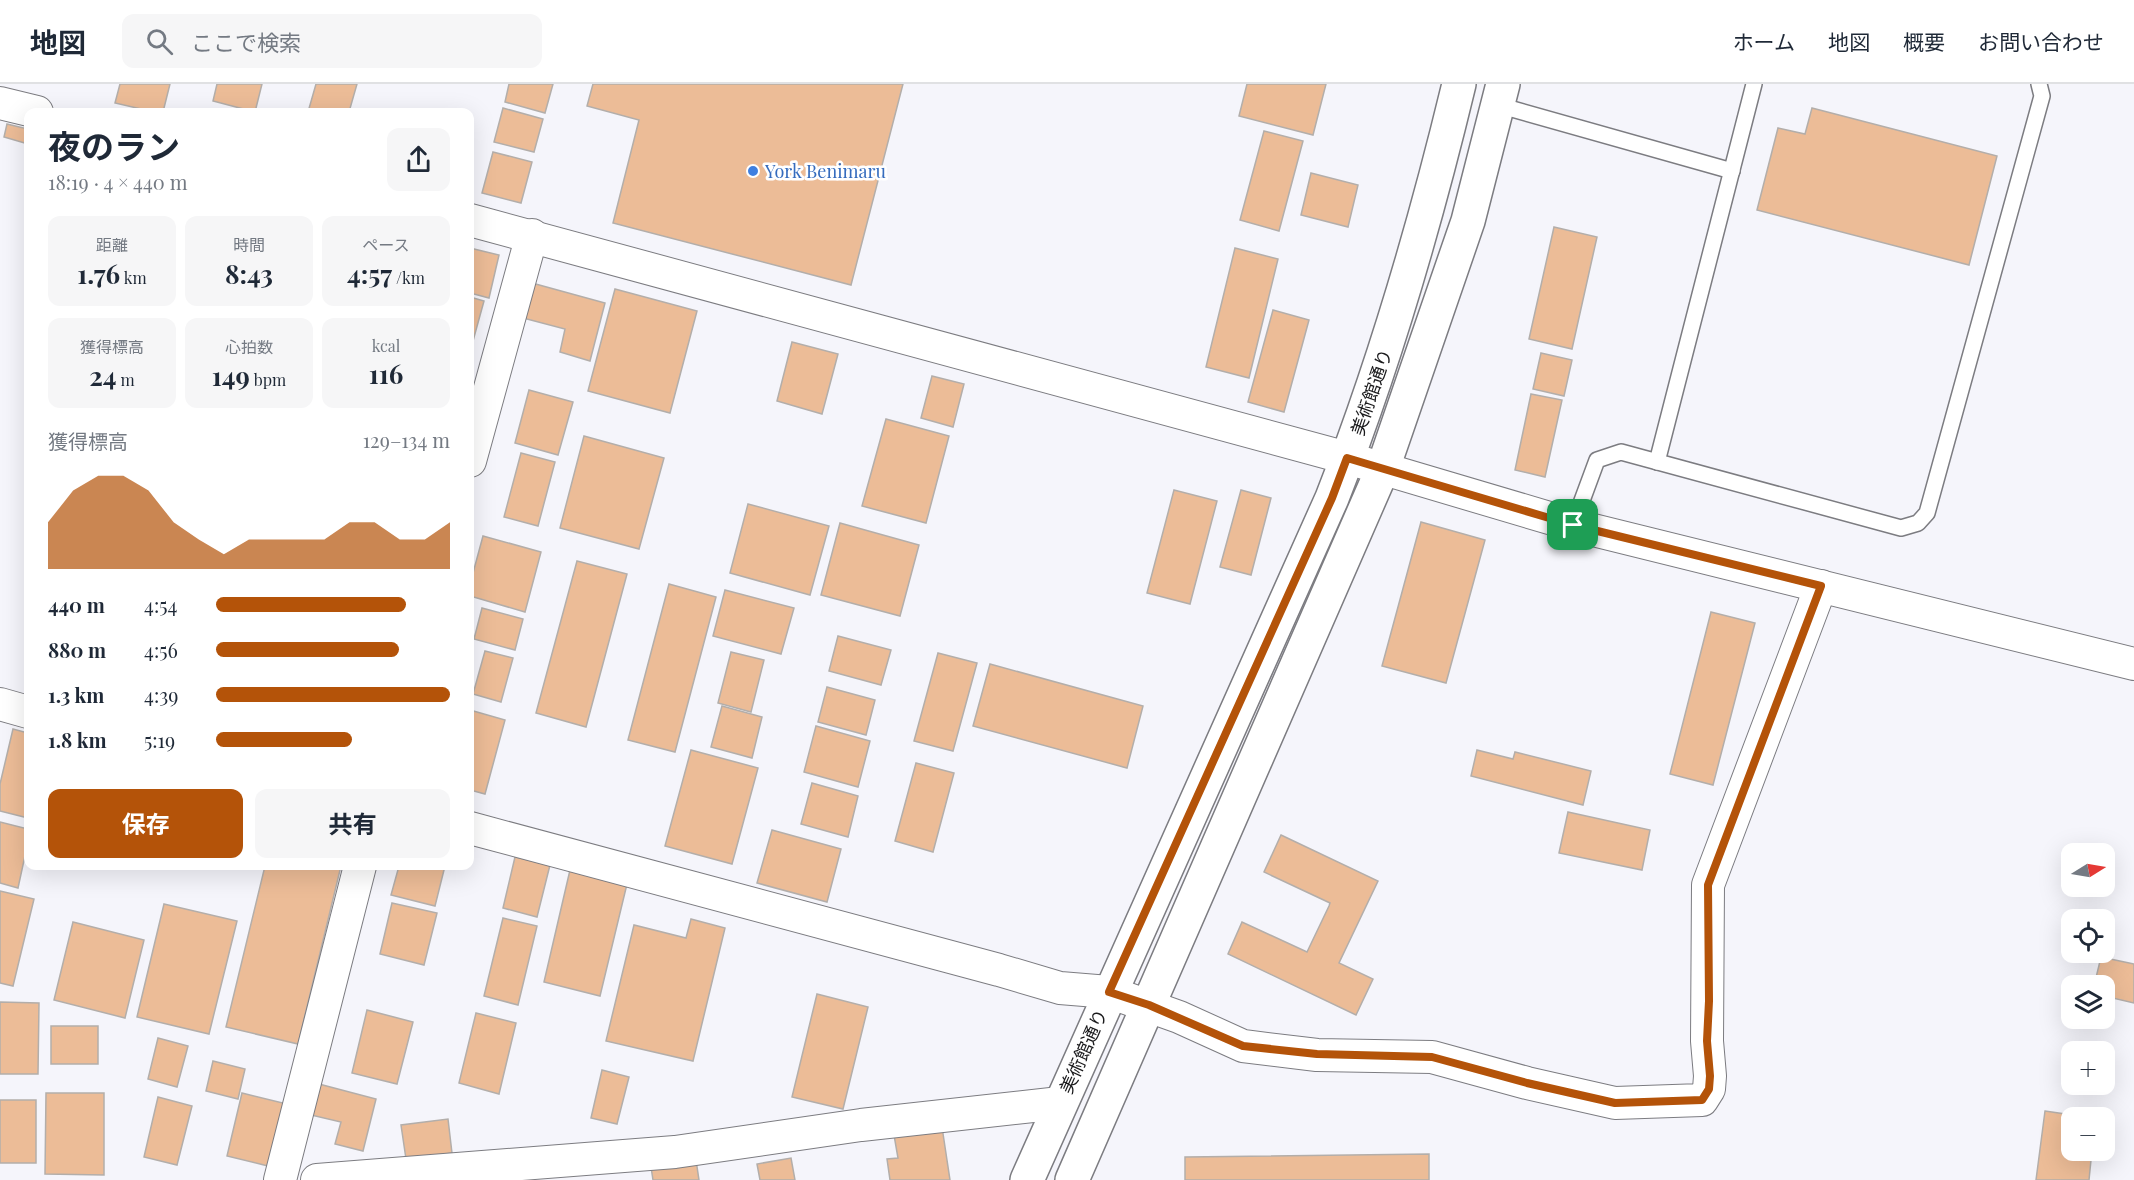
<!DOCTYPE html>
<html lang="ja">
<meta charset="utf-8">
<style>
body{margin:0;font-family:"Playfair Display","Noto Sans JP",serif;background:#f6f6f7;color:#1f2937;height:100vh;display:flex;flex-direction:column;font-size:22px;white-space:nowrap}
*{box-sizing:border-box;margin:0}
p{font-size:20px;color:#747a83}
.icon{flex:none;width:33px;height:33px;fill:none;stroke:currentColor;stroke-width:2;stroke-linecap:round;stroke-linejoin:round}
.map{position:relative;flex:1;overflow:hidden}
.panel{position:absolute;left:24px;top:24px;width:450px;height:762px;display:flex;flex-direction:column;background:#fff;border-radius:12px;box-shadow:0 6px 24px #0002}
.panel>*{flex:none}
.needle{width:39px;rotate:79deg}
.buttons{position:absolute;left:2061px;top:759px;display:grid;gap:12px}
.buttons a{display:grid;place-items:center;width:54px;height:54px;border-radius:12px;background:#fff;box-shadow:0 6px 24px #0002;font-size:30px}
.pin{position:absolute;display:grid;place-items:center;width:51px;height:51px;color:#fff;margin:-26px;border-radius:12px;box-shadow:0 3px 9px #0006}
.round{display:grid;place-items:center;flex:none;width:63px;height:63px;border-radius:12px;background:#f6f6f7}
.head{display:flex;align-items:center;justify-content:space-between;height:102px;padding:0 24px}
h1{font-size:33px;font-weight:700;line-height:45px}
.metrics{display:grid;grid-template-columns:repeat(3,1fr);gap:9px;height:102px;padding:6px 24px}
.metrics div{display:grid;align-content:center;border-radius:12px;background:#f6f6f7;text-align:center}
.metrics b{font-size:26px;font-weight:700}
.metrics small{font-size:16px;font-weight:400}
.metrics p{font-size:16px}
.chart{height:168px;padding:12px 24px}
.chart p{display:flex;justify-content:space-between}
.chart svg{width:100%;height:108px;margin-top:6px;fill:#b45309;opacity:.7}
.primary-button{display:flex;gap:12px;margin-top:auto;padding:12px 24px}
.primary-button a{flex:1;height:69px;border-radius:12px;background:#b45309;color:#fff;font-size:24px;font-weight:700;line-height:69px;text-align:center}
.primary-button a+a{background:#f6f6f7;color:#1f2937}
ul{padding:0 24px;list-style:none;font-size:20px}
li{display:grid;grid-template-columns:96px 72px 1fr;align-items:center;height:45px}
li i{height:15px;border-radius:8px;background:#b45309}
header{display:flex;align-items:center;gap:36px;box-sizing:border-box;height:84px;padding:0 30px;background:#fff;border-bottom:2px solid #e0e1e3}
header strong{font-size:28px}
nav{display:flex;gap:33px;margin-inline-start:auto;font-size:21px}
.search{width:420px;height:54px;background:#f6f6f7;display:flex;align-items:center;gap:15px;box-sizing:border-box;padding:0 21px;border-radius:12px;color:#747a83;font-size:22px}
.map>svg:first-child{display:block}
.building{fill:#ecbc97;stroke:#b3aeaa;stroke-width:1.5}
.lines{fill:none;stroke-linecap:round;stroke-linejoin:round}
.lane-casing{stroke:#7c7c81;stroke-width:18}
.street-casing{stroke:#7c7c81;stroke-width:34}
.secondary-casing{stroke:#7c7c81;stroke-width:36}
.lane{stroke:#fff;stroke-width:15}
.street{stroke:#fff;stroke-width:32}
.secondary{stroke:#fff;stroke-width:33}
.route-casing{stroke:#fff;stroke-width:12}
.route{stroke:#b45309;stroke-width:8}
.shop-dot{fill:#3f7fe0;stroke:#fff;stroke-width:2}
.labels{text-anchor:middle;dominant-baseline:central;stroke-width:5;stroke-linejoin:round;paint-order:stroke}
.shop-label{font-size:18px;fill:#366cbe;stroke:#fff;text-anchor:start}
.street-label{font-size:18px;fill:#19191b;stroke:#fff}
</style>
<header>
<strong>地図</strong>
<div class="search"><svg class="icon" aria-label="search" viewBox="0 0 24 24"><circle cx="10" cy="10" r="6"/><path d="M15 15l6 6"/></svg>ここで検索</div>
<nav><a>ホーム</a><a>地図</a><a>概要</a><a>お問い合わせ</a></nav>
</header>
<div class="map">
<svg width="2134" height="1096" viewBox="0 0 2134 1096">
<rect width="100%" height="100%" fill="#f5f5fb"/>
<g class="building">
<path d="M120,0h50l-7,28h-9l-39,-9z"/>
<path d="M217,0h45l-7,28 -42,-11z"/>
<path d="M316,0h41l-8,28h-41z"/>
<path d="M509,0h44l-8,29 -40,-11z"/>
<path d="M593,0h310l-52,201 -238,-62 26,-103 -52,-14z"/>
<path d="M1247,0h79l-13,51 -74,-19z"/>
<path d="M503,24l40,11 -9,33 -40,-10z"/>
<path d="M1812,24l185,48 -28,109 -212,-55 21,-82 27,6z"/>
<path d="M7,40l21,5v15l-24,-7z"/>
<path d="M1264,47l39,10 -24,90 -39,-11z"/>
<path d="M493,68l39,10 -11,41 -39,-10z"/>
<path d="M1311,89l47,12 -10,42 -47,-12z"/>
<path d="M1554,143l43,10 -25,112 -43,-10z"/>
<path d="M470,164l29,7 -10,43 -19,-5z"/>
<path d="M1235,164l43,11 -29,119 -43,-11z"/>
<path d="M532,199l73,20 -15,58 -30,-9 5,-23 -42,-11z"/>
<path d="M615,205l82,22 -27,102 -82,-22z"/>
<path d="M470,213l14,4 -11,40h-3z"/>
<path d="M1273,226l36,10 -25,92 -36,-10z"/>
<path d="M792,258l46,12 -16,60 -45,-13z"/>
<path d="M1541,269l31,7 -8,36 -31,-7z"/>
<path d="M932,292l32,8 -11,43 -32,-9z"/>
<path d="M529,306l44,12 -15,53 -43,-12z"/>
<path d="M1531,310l31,6 -17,77 -30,-7z"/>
<path d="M886,335l63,17 -23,87 -64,-17z"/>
<path d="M584,352l80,22 -25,91 -79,-21z"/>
<path d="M521,369l34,9 -17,64 -34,-9z"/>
<path d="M1174,406l43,11 -27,103 -43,-11z"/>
<path d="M1241,406l30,8 -20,77 -31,-8z"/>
<path d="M748,420l81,22 -19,69 -80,-22z"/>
<path d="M1421,438l64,18 -39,143 -64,-17z"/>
<path d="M840,439l79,22 -19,71 -79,-21z"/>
<path d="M483,452l58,16 -16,60 -55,-16v-12z"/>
<path d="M577,477l50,13 -41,153 -50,-14z"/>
<path d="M669,500l47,13 -41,155 -47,-12z"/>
<path d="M725,506l69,18 -13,46 -68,-18z"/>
<path d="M482,524l41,11 -8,31 -41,-11z"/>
<path d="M1711,528l44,11 -42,162 -43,-11z"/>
<path d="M838,552l53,14 -10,35 -52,-14z"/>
<path d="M485,567l28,7 -12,44 -28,-8z"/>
<path d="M731,568l33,8 -13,52 -33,-9z"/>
<path d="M938,569l39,10 -24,88 -39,-10z"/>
<path d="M990,580l153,42 -16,62 -154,-42z"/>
<path d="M827,603l48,13 -9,35 -48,-13z"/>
<path d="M722,622l40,11 -10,41 -41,-11z"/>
<path d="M470,626l35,10 -20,74 -15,-4z"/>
<path d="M816,642l54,15 -12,46 -54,-15z"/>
<path d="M13,645l15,4v85l-28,-7v-27z"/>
<path d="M691,666l67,18 -26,96 -67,-18z"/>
<path d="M1477,666l36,9 2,-7 76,19 -8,34 -112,-29z"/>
<path d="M916,679l38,10 -21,79 -38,-11z"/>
<path d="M812,699l46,13 -10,41 -47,-13z"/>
<path d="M1568,728l82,18 -8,40 -83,-17z"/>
<path d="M0,738l28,7v13l-10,46 -18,-5z"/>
<path d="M772,746l69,19 -14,53 -70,-19z"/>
<path d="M1281,751l97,46 -39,82 34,16 -17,36 -128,-61 14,-32 65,30 22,-46 1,-3 -66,-31z"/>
<path d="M515,773l35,8 -13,52 -34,-9z"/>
<path d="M265,782h76l-43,178 -72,-17z"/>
<path d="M399,782h46l-10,40 -44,-11z"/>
<path d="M570,786l57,14 -27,112 -56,-14z"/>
<path d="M0,807l34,8 -21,87 -13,-3z"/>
<path d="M392,819l45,10 -13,52 -44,-11z"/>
<path d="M164,820l73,17 -28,113 -72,-17z"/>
<path d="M503,834l34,8 -19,79 -34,-9z"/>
<path d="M691,835l34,9 -32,133 -87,-20 28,-116 52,13z"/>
<path d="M73,838l71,18 -19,78 -71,-18z"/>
<path d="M2101,873l33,7v39l-30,-7v-10h-10z"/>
<path d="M817,910l51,13 -25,102 -51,-12z"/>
<path d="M0,918l39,1 -1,71h-38z"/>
<path d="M367,926l46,12 -16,62 -45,-11z"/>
<path d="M476,929l40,10 -17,71 -40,-11z"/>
<rect x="51" y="942" width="47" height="38"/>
<path d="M158,954l30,8 -11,41 -29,-8z"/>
<path d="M213,977l32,8 -7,30 -32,-8z"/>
<path d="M602,986l27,7 -12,47 -26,-6z"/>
<path d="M319,1000l57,15 -13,52 -28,-7 6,-22 -30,-7z"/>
<path d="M46,1009h58v82l-59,-1z"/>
<path d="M242,1009l45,11 -15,63 -45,-11z"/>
<path d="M158,1013l34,9 -15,59 -33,-8z"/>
<rect x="0" y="1016" width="36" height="63"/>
<path d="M2045,1027l48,7h-21v32h20l-3,30h-53z"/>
<path d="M448,1035l4,34 -46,6 -5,-34z"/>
<path d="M942,1043l8,53h-60l-3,-21 11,-1 -4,-23z"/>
<path d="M1429,1070v26h-244v-23z"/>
<path d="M791,1074l4,22h-35l-3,-16z"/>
<path d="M696,1076l3,20h-46l-2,-13z"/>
</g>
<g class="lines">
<defs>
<g id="lane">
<path d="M1498,21l234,66"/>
<path d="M1657,378l97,-378"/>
<path d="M1573,441l24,-65 24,-8 280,76 17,-5 9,-10 115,-417 -3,-12"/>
</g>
<g id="street">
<path d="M0,19l37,9"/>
<path d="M470,136l877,238 226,67 561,139"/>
<path d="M470,377l62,-226"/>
<path d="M0,620l28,8"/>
<path d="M470,744l529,142 61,18 49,4 70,25 64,29 74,9 115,2 95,26 88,20 87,-3 7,-11 1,-13 -3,-35 1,-156 113,-299"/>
<path d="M280,1096l80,-314"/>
<path d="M317,1096l358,-28 186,-27 199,-22"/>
</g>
<g id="secondary">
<path d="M1027,1096l305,-682c53,-135 93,-273 127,-414"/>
<path d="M1072,1096l311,-712 85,-247 35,-137"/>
</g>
</defs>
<use href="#lane" class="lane-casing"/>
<use href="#street" class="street-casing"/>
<use href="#secondary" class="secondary-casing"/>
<use href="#lane" class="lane"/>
<use href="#street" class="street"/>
<use href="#secondary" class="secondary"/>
</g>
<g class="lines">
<defs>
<path id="route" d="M1347,374l226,67 248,61 -113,299 1,116 -2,40 3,35 -1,13 -7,11 -87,3 -88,-20 -95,-26 -115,-3 -74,-8 -94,-41 -40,-13 223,-494z"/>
</defs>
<use href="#route" class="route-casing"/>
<use href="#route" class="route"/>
</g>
<circle class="shop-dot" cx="753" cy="87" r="6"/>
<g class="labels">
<g class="shop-label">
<text x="765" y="87">York Benimaru</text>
</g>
<g class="street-label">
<text transform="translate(1371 308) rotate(-71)">美術館通り</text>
<text transform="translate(1083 967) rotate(-66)">美術館通り</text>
</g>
</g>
</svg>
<div class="buttons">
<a><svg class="needle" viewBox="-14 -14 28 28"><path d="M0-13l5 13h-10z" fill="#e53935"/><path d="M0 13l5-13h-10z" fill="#747a83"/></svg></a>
<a><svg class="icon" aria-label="locate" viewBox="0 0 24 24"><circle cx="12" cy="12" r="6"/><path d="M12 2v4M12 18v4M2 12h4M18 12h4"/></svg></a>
<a><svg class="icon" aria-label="layers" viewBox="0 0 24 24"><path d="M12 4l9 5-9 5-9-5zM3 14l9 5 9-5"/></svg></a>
<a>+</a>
<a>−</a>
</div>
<div class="pin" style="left:1573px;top:441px;background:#1e9e55"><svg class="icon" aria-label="arrive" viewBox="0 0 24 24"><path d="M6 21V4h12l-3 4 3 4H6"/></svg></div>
<section class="panel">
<div class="head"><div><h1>夜のラン</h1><p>18:19 · 4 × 440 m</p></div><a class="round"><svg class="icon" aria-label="share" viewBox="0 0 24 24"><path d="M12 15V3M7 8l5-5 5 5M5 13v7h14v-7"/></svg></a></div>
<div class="metrics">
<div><p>距離</p><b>1.76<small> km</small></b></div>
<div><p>時間</p><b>8:43</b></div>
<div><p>ペース</p><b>4:57<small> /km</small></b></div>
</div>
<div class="metrics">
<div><p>獲得標高</p><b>24<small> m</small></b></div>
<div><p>心拍数</p><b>149<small> bpm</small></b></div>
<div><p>kcal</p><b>116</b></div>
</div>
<div class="chart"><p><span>獲得標高</span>129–134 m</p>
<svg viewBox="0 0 160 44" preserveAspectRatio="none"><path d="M0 44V25L10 12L20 6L30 6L40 12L50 25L60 32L70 38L80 32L90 32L100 32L110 32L120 25L130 25L140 32L150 32L160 25V44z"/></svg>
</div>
<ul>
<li><b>440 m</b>4:54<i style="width:81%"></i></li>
<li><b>880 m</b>4:56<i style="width:78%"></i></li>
<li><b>1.3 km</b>4:39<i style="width:100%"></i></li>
<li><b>1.8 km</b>5:19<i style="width:58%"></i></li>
</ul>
<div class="primary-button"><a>保存</a><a>共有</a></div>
</section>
</div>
